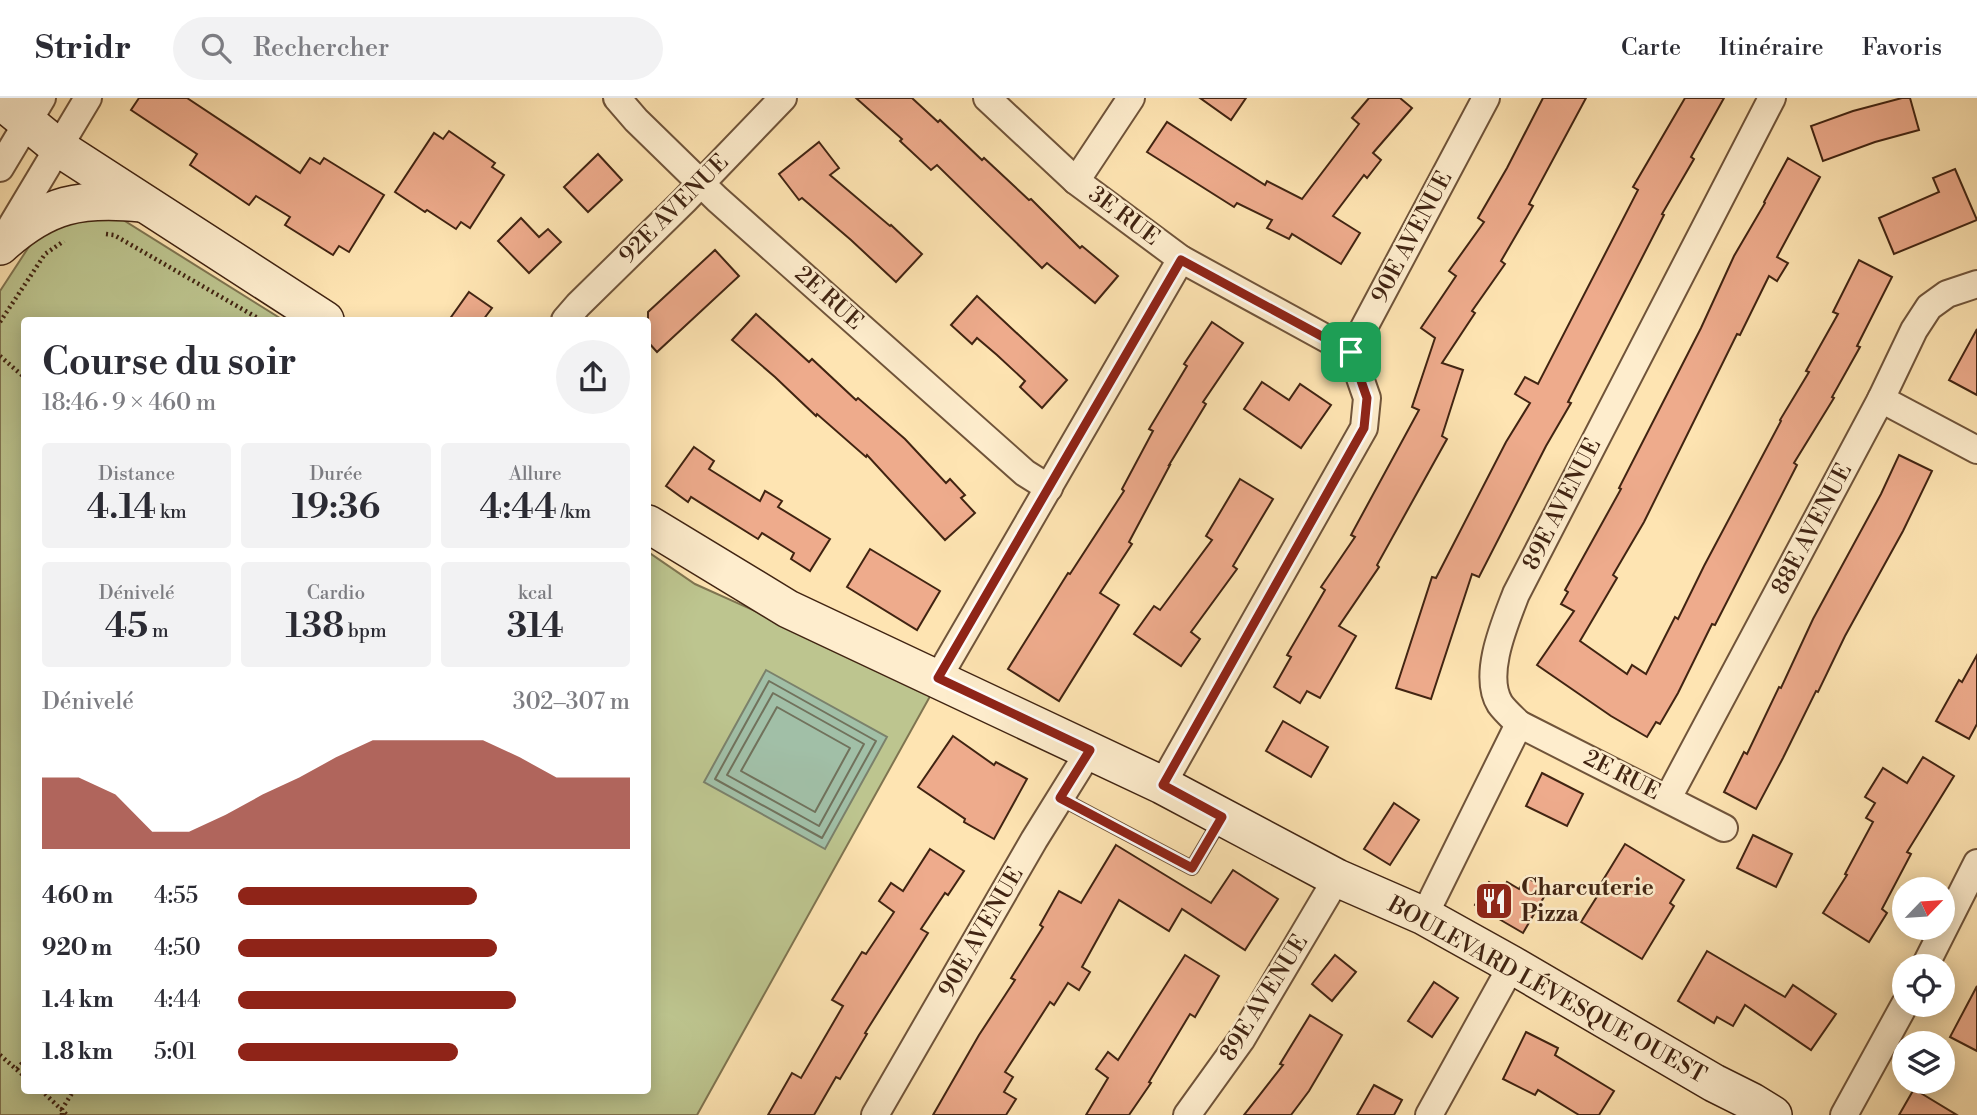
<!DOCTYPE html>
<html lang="fr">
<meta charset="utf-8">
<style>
body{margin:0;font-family:"Libre Bodoni",serif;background:#f2f2f3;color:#2b2b33;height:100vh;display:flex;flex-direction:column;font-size:26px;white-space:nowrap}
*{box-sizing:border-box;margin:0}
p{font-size:23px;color:#7c7c81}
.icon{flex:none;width:38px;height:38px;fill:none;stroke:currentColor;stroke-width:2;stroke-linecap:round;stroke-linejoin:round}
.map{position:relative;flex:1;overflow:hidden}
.sheet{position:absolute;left:21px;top:219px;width:630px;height:777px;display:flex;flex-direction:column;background:#fff;border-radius:7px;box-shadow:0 4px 18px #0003}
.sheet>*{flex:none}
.needle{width:46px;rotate:65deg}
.fabs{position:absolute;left:1892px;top:779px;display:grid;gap:14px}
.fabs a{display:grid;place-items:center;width:63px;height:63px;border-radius:50%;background:#fff;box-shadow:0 4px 18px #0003;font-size:35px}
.pin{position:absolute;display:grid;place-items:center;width:60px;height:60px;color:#fff;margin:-30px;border-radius:14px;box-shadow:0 4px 10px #0006}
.round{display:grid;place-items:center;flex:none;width:74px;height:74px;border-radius:37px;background:#f2f2f3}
.head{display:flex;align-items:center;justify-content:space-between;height:119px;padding:0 21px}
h1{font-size:38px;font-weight:600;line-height:52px}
.stats{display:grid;grid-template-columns:repeat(3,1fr);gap:10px;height:119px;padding:7px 21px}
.stats div{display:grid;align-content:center;border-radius:7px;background:#f2f2f3;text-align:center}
.stats b{font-size:35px;font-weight:600}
.stats small{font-size:19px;font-weight:400}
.stats p{font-size:19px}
.chart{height:196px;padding:14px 21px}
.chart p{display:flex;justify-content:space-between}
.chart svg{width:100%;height:126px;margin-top:7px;fill:#8f2418;opacity:.7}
ul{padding:0 21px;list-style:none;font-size:23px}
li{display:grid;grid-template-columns:112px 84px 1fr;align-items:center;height:52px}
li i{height:18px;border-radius:9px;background:#8f2418}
header{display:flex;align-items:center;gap:42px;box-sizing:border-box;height:98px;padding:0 35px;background:#fff;border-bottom:2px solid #e1e1e2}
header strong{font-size:33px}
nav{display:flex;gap:38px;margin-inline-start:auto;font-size:24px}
.search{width:490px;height:63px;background:#f2f2f3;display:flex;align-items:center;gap:18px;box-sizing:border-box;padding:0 24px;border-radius:38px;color:#7c7c81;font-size:26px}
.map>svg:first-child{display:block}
.green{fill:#bdc58f;stroke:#7f7450;stroke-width:2}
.water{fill:#a1bfa7;stroke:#7b816b;stroke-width:2}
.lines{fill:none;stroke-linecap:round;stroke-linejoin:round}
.shore{stroke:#71725c;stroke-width:2}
.building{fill:#eeab8c;stroke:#412412;stroke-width:2}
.lane-casing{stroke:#70543a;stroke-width:16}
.street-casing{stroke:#70543a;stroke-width:30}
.secondary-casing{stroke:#412412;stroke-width:40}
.path{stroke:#412412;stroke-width:4.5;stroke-dasharray:2 3.5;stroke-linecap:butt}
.lane{stroke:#feedcd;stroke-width:12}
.street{stroke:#feedcd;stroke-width:26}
.secondary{stroke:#feedcd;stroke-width:37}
.route-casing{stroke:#fff;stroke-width:14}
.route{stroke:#8f2418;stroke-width:9}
.labels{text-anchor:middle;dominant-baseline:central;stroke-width:5;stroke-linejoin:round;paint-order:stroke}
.street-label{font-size:23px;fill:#412412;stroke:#feedcd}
.poi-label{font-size:23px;font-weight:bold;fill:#412412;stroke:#feedcd;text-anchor:start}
</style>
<header>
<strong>Stridr</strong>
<div class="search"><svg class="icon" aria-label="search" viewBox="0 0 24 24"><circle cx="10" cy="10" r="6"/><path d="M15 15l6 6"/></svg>Rechercher</div>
<nav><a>Carte</a><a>Itinéraire</a><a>Favoris</a></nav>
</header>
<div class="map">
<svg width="1977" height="1017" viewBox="0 0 1977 1017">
<rect width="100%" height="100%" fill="#fee4b2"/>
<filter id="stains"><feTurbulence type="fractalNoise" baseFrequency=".00286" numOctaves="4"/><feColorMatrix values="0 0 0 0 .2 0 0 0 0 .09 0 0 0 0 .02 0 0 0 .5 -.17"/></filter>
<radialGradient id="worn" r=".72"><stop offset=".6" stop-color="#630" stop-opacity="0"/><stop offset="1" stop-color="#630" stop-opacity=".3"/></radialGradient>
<path class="green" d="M72,120h48l163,102h-259v770h624v-538l47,32 238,107 -236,424h-697v-824l32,-49z"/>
<path class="water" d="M766,572l121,67 -62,112 -121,-67z"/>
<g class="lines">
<g class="shore">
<path d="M769,583l107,60 -54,97 -107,-59z"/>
<path d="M773,595l91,51 -45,82 -92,-51z"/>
<path d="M777,609l73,41 -35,64 -74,-41z"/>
</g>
</g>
<g class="building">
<path d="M139,0h48l113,75 10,-15 10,6 4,-6 60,37 -35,57 -10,-6 -6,9 -48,-30 5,-8 -34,-21 -7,9 -59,-40 7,-11 -66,-44z"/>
<path d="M856,0h56l26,24 2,-2 42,40 2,-2 45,42 2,-1 49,49 2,-2 36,30 -23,27 -48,-40 -5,5 -105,-103 -6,5 -31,-29 2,-2z"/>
<path d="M1200,0h46l-15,22z"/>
<path d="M1369,0h31l12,10 -39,45 8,7 -14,18 -3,-3 -31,41 27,17 -19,31 -49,-30 -3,5 -22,-11 5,-8 -35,-17 -3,4 -87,-55 20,-30 49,32 49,31 2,-4 35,18 57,-75 -7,-6z"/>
<path d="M1543,0h43l-57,106 4,2 -32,55 4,3 -33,47 3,2 -33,50 21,7 -21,66 5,3 -70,126 2,2 -40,59 17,10 -36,62 -13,-7 -7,12 -26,-16 17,-30 -4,-2 38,-65 -4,-3 34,-50 -4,-2 68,-125 -7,-3 23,-69 -14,-10 35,-52 -7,-5 35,-49 -6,-4 29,-50z"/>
<path d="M1685,0h39l-33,59 3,2 -32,55 2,1 -96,187 3,1 -25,43 -67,131 -7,-3 -41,125 -35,-11 36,-111 4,1 70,-136 24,-39 -15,-9 10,-17 13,7 100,-194 -5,-3z"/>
<path d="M1902,0h8l9,32 -44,12 -52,19 -12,-35 42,-15z"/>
<path d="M449,33l46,32 -3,4 12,8 -34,53 -9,-6 -5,7 -29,-19 -2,2 -30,-20 39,-59 9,6z"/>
<path d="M819,44l20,26 -9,7 60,51 1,-1 31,29 -26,28 -45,-42 -49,-42 -3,2 -20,-26z"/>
<path d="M598,56l24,26 -34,32 -24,-25z"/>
<path d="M1788,60l32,19 -43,80 11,6 -11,18 -8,-5 -29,59 -3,-1 -93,188 -31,53 4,3 -37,63 47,33 5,-9 14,9 29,-57 3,2 26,-53 77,-145 -1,-1 29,-48 -3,-1 32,-57 -5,-2 26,-52 33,17 -35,69 3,1 -28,50 2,1 -40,65 3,2 -82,160 -3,-1 -34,69 -18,31 -4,-2 -9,15 -36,-21 -74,-51 37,-54 -13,-7 7,-12 -3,-2 56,-101 -2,-1 82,-160 33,-72 31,-53 -1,-1z"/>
<path d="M1955,71l22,51 -83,34 -15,-36 60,-26 -6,-14z"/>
<path d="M521,120l18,19 9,-8 13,13 -32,31 -31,-32z"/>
<path d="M715,152l24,26 -82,76 -9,-10v-30z"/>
<path d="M469,194l23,16 -9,12h-34z"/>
<path d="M977,198l90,84 -25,28 -22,-21 5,-6 -28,-26 -20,-17 -5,6 -21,-19z"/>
<path d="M756,216l53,48 3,-3 44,41 2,-2 47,41 41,44 4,-4 15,16 -4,3 14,15 -30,27 -78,-85 -1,2 -49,-43 -1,2 -41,-39 -43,-37z"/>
<path d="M1212,224l31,21 -40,59 3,2 -37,61h1l-41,77 3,2 -32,49 19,12 -60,96 -51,-32 60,-96 2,1 54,-83 -2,-2 31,-58 -4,-2 38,-63 -3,-2z"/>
<path d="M1977,231v66l-28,-15z"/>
<path d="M1262,284l27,18 11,-16 31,21 -30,43 -57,-39z"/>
<path d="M694,349l20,14 -5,8 51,32 5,-10 17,10 -4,6 52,32 -20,32 -19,-12 3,-6 -32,-20 -4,6 -67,-42 -3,5 -22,-16z"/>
<path d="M1899,357l33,16 -29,60 -58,105 -27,56 -2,-1 -33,67 -27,51 -32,-17 20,-40 3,2 32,-67 2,1 32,-69 68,-125z"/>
<path d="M1240,381l33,20 -40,67 4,3 -46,63 9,7 -19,27 -47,-32 20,-28 6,4 52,-70 -6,-4z"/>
<path d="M870,451l70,42 -23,39 -70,-43z"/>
<path d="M1977,557v69l-8,15 -33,-18 23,-41 3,2z"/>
<path d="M1283,623l45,26 -17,30 -45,-26z"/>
<path d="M953,638l41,29 2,-3 31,17 -33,60 -30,-17 1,-3 -47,-32z"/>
<path d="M1923,659l31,19 -47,76 4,2 -29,55 5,4 -18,29 -46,-29 24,-38 -2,-1 28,-52 -7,-4 9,-15 -10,-6 18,-29 24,15z"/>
<path d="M1542,675l41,21 -16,32 -41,-20z"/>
<path d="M1394,705l25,17 -29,45 -26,-16z"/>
<path d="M1753,737l39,19 -16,33 -39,-19z"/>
<path d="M1625,746l59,36 -14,23 4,3 -32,53 -61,-37 22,-35 -3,-2z"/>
<path d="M1116,747l95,58 22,-33 45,29 -33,51 -63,-41 -13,22 -50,-31 -37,67 8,5 -11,18 -11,-7 -14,22 -4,-3 -45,70 8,5 -9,15 12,7 -10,16h-73l46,-80 36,-55 -4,-2 32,-51 -3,-2 19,-34 22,12z"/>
<path d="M930,751l34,22 -16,24 -3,-2 -24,36 7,4 -63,100 2,1 -27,45 -4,-2 -22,38h-46l24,-42 9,5 42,-72 -11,-6 30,-48 4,2 28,-42 -15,-11 12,-18 12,8z"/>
<path d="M1526,779l22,13 -25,43 -48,-28 14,-23 14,8 4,-8 12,7z"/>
<path d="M1707,853l78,46 8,-12 43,29 -25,36 -66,-45 -12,21 -16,-9 -3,6 -36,-22z"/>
<path d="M1185,857l34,21 -24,41 -5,-3 -41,68 2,1 -22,32h-43l22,-37 -12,-9 12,-17 10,8z"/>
<path d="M1335,857l21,17 -24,29 -20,-17z"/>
<path d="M1434,884l24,16 -26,39 -24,-16z"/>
<path d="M1977,888v65l-27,-14z"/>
<path d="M1310,917l32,20 -33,56 -18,24h-47l39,-50 -3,-1z"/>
<path d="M1526,934l32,16 -3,7 59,36 -15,24h-20l-41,-25 -3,5 -32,-16z"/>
<path d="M1374,987l28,15 -8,15h-37z"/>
<path d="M1914,991l43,26h-58z"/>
</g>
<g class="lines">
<defs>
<path id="lane" d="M1060,700l132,70 29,-49"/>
<g id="street">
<path d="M617,0l19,22 81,79 308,274 24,15"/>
<path d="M987,0l89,83 105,78 170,93"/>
<path d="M0,70l42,-70"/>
<path d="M1076,83l55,-83"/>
<path d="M6,137l82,-137"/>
<path d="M565,222l13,-15 106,-104 99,-103"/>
<path d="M1881,301l96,51"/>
<path d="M938,580l243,-419"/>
<path d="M1162,687l202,-357 3,-30 -16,-46 135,-254"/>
<path d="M1668,700l213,-399 33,-69 15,-23 18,-13 30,-10"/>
<path d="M1724,730l-205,-104c-6,-6 -14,-13 -19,-20 -18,-29 5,-81 16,-110l256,-496"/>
<path d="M1424,818l95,-192"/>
<path d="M1925,868l52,-103"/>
<path d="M875,1017l159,-275 56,-90"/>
<path d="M1187,1017l54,-75 96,-162"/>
<path d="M1429,1017l83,-150"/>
<path d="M1844,1017l61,-111"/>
</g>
<g id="secondary">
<path d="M0,2l59,48 266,172"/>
<path d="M0,148c47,-43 81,-49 142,-43"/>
<path d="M648,426l140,85 374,176 175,93 87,38 88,49 202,118 38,19 21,13"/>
</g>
</defs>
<use href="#lane" class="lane-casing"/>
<use href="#street" class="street-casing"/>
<use href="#secondary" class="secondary-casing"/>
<g class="path">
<path d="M106,136l8,1 147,85"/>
<path d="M0,224l45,-68 19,-13"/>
<path d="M0,258l24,21"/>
<path d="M0,957l24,21"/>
<path d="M17,971l7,-8"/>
<path d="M41,992l26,25"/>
<path d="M62,1017v-6l12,-19"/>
</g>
<use href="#lane" class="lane"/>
<use href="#street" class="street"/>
<use href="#secondary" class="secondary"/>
</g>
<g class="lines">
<defs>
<path id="route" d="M1181,162l170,92 16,46 -3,30 -201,357 59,32 -30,51 -132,-70 30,-48 -152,-72z"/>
</defs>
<use href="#route" class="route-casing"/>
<use href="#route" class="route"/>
</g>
<defs>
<symbol id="restaurant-square" viewBox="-11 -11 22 22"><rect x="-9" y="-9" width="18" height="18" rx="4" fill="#8f2418" stroke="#feedcd"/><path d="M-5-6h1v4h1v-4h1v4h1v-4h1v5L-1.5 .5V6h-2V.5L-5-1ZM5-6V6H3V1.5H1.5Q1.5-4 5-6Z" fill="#fff"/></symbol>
</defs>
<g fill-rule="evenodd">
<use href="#restaurant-square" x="1472" y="781" width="44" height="44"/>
</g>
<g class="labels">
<g class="street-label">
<text transform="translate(674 111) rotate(-45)">92E AVENUE</text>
<text transform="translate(1124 118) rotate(37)">3E RUE</text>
<text transform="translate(1412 139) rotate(-62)">90E AVENUE</text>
<text transform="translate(829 200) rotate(42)">2E RUE</text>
<text transform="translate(1562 406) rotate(-63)">89E AVENUE</text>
<text transform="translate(1812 431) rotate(-62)">88E AVENUE</text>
<text transform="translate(1622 677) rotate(27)">2E RUE</text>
<text transform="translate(981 834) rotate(-60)">90E AVENUE</text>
<text transform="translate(1547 892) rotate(29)">BOULEVARD LÉVESQUE OUEST</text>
<text transform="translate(1264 900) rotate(-58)">89E AVENUE</text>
</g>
<g class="poi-label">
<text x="1521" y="790">Charcuterie<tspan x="1521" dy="26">Pizza</tspan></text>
</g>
</g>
<rect width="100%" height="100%" filter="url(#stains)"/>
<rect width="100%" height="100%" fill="url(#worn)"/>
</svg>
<div class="fabs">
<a><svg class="needle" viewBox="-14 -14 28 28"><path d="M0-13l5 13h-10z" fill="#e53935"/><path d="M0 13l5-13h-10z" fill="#7c7c81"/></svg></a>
<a><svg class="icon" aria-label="locate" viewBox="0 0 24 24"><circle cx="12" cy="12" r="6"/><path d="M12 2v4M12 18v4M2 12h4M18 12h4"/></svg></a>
<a><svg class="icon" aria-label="layers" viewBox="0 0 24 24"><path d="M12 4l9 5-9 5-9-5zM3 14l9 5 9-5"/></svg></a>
</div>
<div class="pin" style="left:1351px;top:254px;background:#1e9e55"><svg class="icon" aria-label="arrive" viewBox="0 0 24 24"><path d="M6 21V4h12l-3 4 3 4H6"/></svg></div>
<section class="sheet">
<div class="head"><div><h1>Course du soir</h1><p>18:46 · 9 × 460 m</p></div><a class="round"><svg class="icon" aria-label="share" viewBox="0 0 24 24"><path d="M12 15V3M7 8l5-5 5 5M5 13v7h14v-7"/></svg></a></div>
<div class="stats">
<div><p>Distance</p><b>4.14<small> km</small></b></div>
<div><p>Durée</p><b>19:36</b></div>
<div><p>Allure</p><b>4:44<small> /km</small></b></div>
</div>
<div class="stats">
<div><p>Dénivelé</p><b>45<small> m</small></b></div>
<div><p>Cardio</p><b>138<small> bpm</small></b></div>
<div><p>kcal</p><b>314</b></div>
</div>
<div class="chart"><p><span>Dénivelé</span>302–307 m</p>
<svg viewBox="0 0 160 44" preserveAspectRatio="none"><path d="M0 44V19L10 19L20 25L30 38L40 38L50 32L60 25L70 19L80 12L90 6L100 6L110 6L120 6L130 12L140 19L150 19L160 19V44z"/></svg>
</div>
<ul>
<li><b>460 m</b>4:55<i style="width:61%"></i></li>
<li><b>920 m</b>4:50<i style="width:66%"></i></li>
<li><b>1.4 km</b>4:44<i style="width:71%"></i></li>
<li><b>1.8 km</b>5:01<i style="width:56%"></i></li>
</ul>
</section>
</div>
